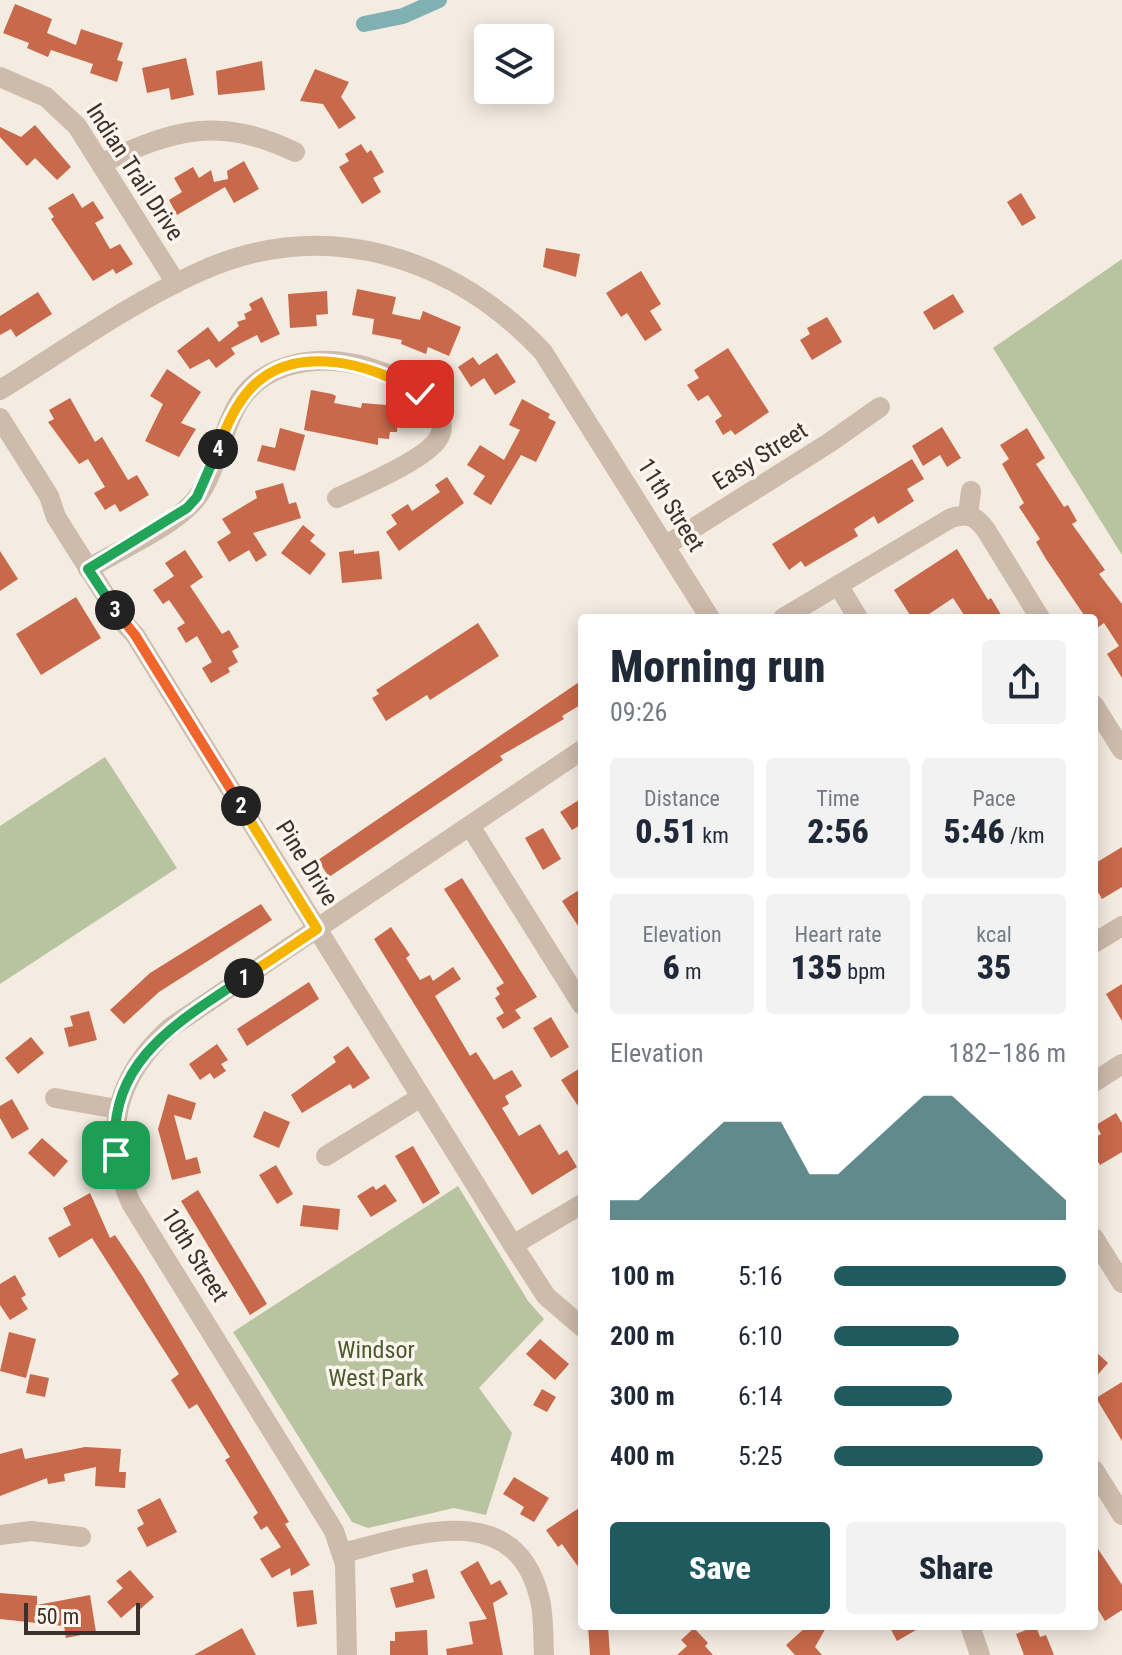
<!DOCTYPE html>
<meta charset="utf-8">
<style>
body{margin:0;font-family:"Roboto Condensed",sans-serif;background:#f2f2f3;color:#1f2937;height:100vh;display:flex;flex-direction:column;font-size:30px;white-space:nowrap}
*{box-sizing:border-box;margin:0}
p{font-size:26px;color:#747a83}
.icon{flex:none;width:44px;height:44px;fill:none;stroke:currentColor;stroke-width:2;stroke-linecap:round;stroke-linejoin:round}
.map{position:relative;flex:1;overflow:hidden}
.details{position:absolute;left:578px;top:614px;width:520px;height:1016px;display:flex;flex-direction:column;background:#fff;border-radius:8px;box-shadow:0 4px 20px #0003}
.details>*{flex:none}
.buttons{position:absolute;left:474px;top:24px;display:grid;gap:16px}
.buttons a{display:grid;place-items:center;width:80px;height:80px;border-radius:8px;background:#fff;box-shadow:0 4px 20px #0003;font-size:40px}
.scale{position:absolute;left:24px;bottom:20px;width:116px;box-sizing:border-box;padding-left:8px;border:4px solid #3b302b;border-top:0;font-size:22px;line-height:28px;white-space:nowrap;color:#3b302b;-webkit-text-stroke:6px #fbf5ee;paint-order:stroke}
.pin{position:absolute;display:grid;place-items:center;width:68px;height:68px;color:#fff;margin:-34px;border-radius:16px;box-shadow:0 4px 12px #0006}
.km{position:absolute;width:40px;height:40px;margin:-20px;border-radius:50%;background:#222;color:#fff;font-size:22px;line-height:40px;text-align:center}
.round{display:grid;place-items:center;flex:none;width:84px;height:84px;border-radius:8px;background:#f2f2f3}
.head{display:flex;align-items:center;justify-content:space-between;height:136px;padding:0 32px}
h1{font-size:44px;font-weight:800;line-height:60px}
.stats{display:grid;grid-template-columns:repeat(3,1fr);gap:12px;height:136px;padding:8px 32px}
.stats div{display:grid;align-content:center;border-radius:8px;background:#f2f2f3;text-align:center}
.stats b{font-size:34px;font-weight:800}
.stats small{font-size:22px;font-weight:400}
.stats p{font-size:22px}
.chart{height:224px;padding:16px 32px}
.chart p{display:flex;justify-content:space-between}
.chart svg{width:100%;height:144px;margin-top:8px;fill:#1f5a5e;opacity:.7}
.cta{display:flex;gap:16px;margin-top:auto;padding:16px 32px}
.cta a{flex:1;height:92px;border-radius:8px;background:#1f5a5e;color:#fff;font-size:32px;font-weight:800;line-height:92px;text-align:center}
.cta a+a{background:#f2f2f3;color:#1f2937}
ul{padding:0 32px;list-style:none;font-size:26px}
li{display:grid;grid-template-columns:128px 96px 1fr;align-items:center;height:60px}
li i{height:20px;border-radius:10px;background:#1f5a5e}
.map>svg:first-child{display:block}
.green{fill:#b8c4a0}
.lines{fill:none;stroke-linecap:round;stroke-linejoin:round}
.canal{stroke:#7fb0b2;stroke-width:16}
.building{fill:#c8694b}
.minor{stroke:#cdbbac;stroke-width:20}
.split-1-casing{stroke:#fff;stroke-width:16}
.split-2-casing{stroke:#fff;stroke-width:16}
.split-3-casing{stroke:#fff;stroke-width:16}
.split-4-casing{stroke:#fff;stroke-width:16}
.split-5-casing{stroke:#fff;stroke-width:16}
.split-1{stroke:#22a559;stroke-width:10}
.split-2{stroke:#f5b400;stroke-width:10}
.split-3{stroke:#f0652b;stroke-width:10}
.split-4{stroke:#22a559;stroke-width:10}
.split-5{stroke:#f5b400;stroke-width:10}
.labels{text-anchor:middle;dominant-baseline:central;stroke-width:7;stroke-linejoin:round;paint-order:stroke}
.street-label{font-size:24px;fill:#3b302b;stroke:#fbf5ee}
.park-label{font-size:24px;fill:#4a5a2e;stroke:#fbf5ee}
</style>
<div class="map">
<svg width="1122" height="1655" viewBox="0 0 1122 1655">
<rect width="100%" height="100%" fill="#f4ebe1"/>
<g class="green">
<path d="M1122,259v296l-129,-207z"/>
<path d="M105,757l72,111 -177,116v-158z"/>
<path d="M458,1186l70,115 16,18 -65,69 33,45 -26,82 -32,-7 -86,20 -16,-6 -119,-190z"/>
</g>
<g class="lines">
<path class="canal" d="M364,24l39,-8 36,-16"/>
</g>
<g class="building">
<path d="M15,4l37,15 -5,14 29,12 5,-16 42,14 -6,17 6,2 -6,20 -27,-9 3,-9 -42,-14 -3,7 -21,-9 2,-5 -26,-10z"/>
<path d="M186,58l8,37 -23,5 -2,-12 -22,5 -5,-25z"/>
<path d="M262,61l3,29 -47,5 -2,-24z"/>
<path d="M315,69l34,13 -8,15 15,21 -17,11 -16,-25 -23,-3z"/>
<path d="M35,125l36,42 -14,13 -22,-22 -8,8 -27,-29v-10l21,10z"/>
<path d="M361,144l6,9 4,-3 13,22 -11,6 8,14 -19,12 -23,-37 10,-6 -4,-7z"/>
<path d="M244,161l15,28 -25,14 -9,-16 -48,28 -8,-15 13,-8 -8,-14 19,-11 6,11 12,-8 3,12 14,-3 -1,-8z"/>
<path d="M73,193l9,15 11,-7 11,17 -9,5 15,26 10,-5 13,20 -17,10 -3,-5 -20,12 -42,-62 3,-2 -6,-9z"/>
<path d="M1021,193l15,25 -14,8 -15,-24z"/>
<path d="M546,248l34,6 -4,23 -33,-10z"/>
<path d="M641,271l20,33 -11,7 12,19 -17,11 -18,-28 -6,4 -15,-24z"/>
<path d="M357,289l39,8 -4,17 28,6 3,-9 38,16 -12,29 -21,-9 -2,7 -25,-10 1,-4 -30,-6 2,-15 -22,-4z"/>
<path d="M327,291l1,23 -12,1 1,11 -27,2 -2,-34z"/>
<path d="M38,292l14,22 -36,23 -5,-8 -11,6v-19z"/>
<path d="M953,294l11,18 -30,18 -11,-18z"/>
<path d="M262,297l18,37 -19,9 -4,-8 -26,13 4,6 -19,14 -7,-9 -19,10 -13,-18 31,-24 11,15 20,-16 -2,-4 9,-3 -2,-5 8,-4 -3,-6z"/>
<path d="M827,317l15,25 -30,18 -12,-20 10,-6 -3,-6z"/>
<path d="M728,348l41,64 -34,23 -4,-5 -8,5 -8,-14 7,-5 -14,-21 -10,6 -11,-16 12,-7 -5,-8z"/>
<path d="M497,353l19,29 -21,13 -11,-17 -13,9 -13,-20 15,-10 6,8z"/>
<path d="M167,369l34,23 -20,31 15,6 -17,28 -34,-16 18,-37 -13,-8z"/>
<path d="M311,390l21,4 4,2 -2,7 27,5 1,-5 37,3 -2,26h-7l-1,7 -11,-1v7l-74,-15z"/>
<path d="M70,398l25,44 7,-5 26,43 9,-5 12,20 -29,17 -5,-8 -10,6 -11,-17 11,-6 -17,-28 -9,5 -31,-42 6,-3 -5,-9z"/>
<path d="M522,399l28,15 -2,4 8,4 -20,40 -15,-7 -30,50 -18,-11 12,-18 -18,-11 13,-20 24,15 16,-30 -11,-5z"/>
<path d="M942,427l19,31 -14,9 -7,-12 -17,11 -11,-20z"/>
<path d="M280,428l25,7 -10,36 -38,-10 5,-16 13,3z"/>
<path d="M1027,428l18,30 -9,6 28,43 4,-2 9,16 -5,3 33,46 -6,4 23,30v74l-15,-24 12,-8 -15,-23 -10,7v-12h-8l-40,-59 -10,-17 4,-3 -21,-32 5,-4 -22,-39 7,-5 -9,-14z"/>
<path d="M912,459l12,20 -17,10 7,12 -36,23 -4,-8 -20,13 4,7 -53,31 -4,-6 -12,9 -17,-26z"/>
<path d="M447,477l17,26 -65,48 -13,-19 11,-8 -6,-9 17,-11 4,7 28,-19 -5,-7z"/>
<path d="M283,483l6,21 7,-2 5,16 -48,15 14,22 -11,7 -7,-12 -20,12 -12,-20 14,-9 -9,-14 35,-21 -2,-7z"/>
<path d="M303,525l12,10 -5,6 16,13 -16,21 -29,-22z"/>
<path d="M957,549l31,51 3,-2 12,20h-37l-13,-20 -30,20h-11l-18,-28z"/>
<path d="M185,550l18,27 -13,9 32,48 7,-4 10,17 -7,4 6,11 -10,6 2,4 -19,11 -9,-15 10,-6 -15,-26 -11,7 -9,-15 8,-5 -16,-23 -6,4 -10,-14 21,-14 -9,-13z"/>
<path d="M354,550v4l25,-3 3,28 -40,4 -3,-31z"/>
<path d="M0,551l18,28 -18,12z"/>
<path d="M76,597l25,41 -60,37 -25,-41z"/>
<path d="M478,623l21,33 -69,44 -3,-5 -41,26 -14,-23 7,-4 -3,-4z"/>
<path d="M582,680v24l-20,12 2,3 -64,37 3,4 -174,117 -11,-17z"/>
<path d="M582,798v26l-10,6 -12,-18z"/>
<path d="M543,828l18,31 -18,11 -18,-32z"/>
<path d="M1122,847v40l-20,12 -4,-7 -4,2v-30z"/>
<path d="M462,878l75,119 -22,13 6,8 -18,11 -7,-11 8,-5 -9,-15 5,-4 -4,-6 8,-5 -60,-94z"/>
<path d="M582,888v44l-20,-31z"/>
<path d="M261,904l11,16 -113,72 -35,32 -14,-14 40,-37z"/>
<path d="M391,927l19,28 -4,3 14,22 10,-5 3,6 20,-14 8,12 -26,17 35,60 6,-4 18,28 18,-10 10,16 -17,10 4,8 -7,4 17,28 21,-12 19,31 8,-5 10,17 -45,28 -158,-256z"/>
<path d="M309,982l10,17 -72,47 -10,-17z"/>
<path d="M1122,984v37l-16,-27z"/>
<path d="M89,1011l8,29 -28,7 -5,-19 9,-2 -3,-10z"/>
<path d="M551,1017l18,30 -18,11 -18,-30z"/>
<path d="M31,1037l13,16 -26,21 -13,-16z"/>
<path d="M217,1044l11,16 -7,4 5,7 -12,8 -4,-6 -10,7 -11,-16z"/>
<path d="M348,1046l22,32 -17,11 -3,-5 -48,29 -11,-18 45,-33 -3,-5z"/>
<path d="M582,1067v45l-21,-32z"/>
<path d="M168,1094l28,9 -5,17 -17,-5 12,45 11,-3 4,16 -29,7 -14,-51z"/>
<path d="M12,1099l17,30 -17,10 -12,-21v-12z"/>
<path d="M264,1111l26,11 -11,26 -26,-11z"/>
<path d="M1116,1113l6,10v29l-22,13 -6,-10v-17l7,-4 -5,-9z"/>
<path d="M42,1138l26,23 -14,16 -26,-24z"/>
<path d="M413,1146l27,47 -17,11 -28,-48z"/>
<path d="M276,1165l17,29 -16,10 -18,-29z"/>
<path d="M385,1184l12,17 -26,16 -14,-21 16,-10 3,4z"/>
<path d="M198,1190l69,114 -17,11 -69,-114z"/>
<path d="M90,1193l20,45 5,-3 28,42 146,245 -4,2 25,41 -19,11 -1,-8 -18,10 -12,-19 21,-12 -14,-21 -6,4 -8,-13 5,-4 -33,-53 5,-3 -33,-53 -8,5 -18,-29 8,-6 -87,-136 -33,20 -11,-20 23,-13 -8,-17z"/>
<path d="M303,1205l37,4 -2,21 -38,-4z"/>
<path d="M15,1275l11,20 -5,3 7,11 -18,11 -10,-15v-21z"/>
<path d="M9,1332l27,7 -10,39 -26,-7z"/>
<path d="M540,1339l29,25 -14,16 -29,-26z"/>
<path d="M1094,1350l14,13 -14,16z"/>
<path d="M30,1374l19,4 -4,19 -19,-4z"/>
<path d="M1122,1382v59l-26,-43z"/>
<path d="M542,1389l14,8 -9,15 -14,-7z"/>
<path d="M85,1447l36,2 -2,23h7l-1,16 -30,-2 1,-19 -32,7 1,7 -17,3 -1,-6 -47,18v-42l22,-6 3,11z"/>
<path d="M514,1477l35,21 -15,24 -14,-8 4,-7 -21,-13z"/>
<path d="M160,1498l17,34 -30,15 -10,-19 7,-4 -7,-14z"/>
<path d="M582,1506v66l-20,-28 -4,3 -12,-17z"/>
<path d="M1094,1543l28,42v25l-17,11 -11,-18z"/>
<path d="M478,1561l13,24 9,-5 8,14 -15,9 10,52h-56l-1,-6 27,-5 -4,-22 18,-3 -27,-47z"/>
<path d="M427,1569l8,29 -39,10 -6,-20 24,-6 -2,-8z"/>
<path d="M130,1570l24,27 -15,13 -3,-5 -15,13 -14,-16 16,-14 -7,-7z"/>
<path d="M313,1590l4,34 -20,3 -4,-35z"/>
<path d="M0,1593l37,3v9l53,-10 6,37 -30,6 -2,-12 -64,-7z"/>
<path d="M588,1626h20l2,29h-20z"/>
<path d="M807,1626h20l-12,21 7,8h-27l-9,-10z"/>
<path d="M889,1626h34l-26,15z"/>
<path d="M1036,1626l4,11 6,-2 8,20h-30l-8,-21z"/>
<path d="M242,1628l14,27h-62z"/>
<path d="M694,1628l14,15 -3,3 8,9h-36l10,-9 -6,-6z"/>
<path d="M427,1630l1,25h-38v-14h5v-9z"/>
</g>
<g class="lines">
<g class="minor">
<path d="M0,77l46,20 31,29 99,157"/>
<path d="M102,163c73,-34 117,-47 193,-11"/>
<path d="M0,390c65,-40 130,-87 199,-118 125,-57 254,-16 344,80l167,266"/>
<path d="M0,418l49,78 7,21 65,103 14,15 378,610 33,51 36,31"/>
<path d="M968,515l3,-24"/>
<path d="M665,546l164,-103 51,-36"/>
<path d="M88,569c31,-19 85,-42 108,-70 22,-28 25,-70 45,-100 44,-63 159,-41 198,15 3,8 4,18 -1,25 -13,21 -78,48 -101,59"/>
<path d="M838,585l20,33"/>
<path d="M783,618l168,-100c17,-5 24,-3 35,12l54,88"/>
<path d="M1094,705l28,45"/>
<path d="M470,826l112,179"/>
<path d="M1094,943l28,-17"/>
<path d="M1094,1082l28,-18"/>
<path d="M55,1098l62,11"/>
<path d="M326,1156l95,-59"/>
<path d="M1094,1238l28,45"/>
<path d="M513,1245l69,-41"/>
<path d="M1094,1470l28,45"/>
<path d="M0,1535l31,-4 50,6"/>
<path d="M343,1553c70,-18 173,-57 197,47 4,17 3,37 4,55"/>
<path d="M970,1626l10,29"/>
<path d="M347,1655l-2,-91 -11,-33 -203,-328c-30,-69 -16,-126 40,-176l411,-277"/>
</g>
</g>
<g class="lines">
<defs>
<path id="split-1" d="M116,1155c-11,-93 62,-133 128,-177"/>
<path id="split-2" d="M241,806l76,123 -73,49"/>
<path id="split-3" d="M115,610l20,25 106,171"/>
<path id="split-4" d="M115,610l-27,-41 99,-61 10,-11 21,-48"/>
<path id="split-5" d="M218,449c8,-22 17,-44 33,-61 44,-46 122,-25 169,6"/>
</defs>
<use href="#split-1" class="split-1-casing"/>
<use href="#split-2" class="split-2-casing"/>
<use href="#split-3" class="split-3-casing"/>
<use href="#split-4" class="split-4-casing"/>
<use href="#split-5" class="split-5-casing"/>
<use href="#split-1" class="split-1"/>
<use href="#split-2" class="split-2"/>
<use href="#split-3" class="split-3"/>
<use href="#split-4" class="split-4"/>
<use href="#split-5" class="split-5"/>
</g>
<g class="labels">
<g class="street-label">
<text transform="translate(135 172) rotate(57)">Indian Trail Drive</text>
<text transform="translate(760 456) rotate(-32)">Easy Street</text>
<text transform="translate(671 505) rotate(58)">11th Street</text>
<text transform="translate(307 863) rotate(58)">Pine Drive</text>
<text transform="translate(195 1255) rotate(58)">10th Street</text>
</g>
<g class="park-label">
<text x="376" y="1350">Windsor<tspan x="376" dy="28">West Park</tspan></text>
</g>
</g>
</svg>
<div class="buttons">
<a><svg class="icon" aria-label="layers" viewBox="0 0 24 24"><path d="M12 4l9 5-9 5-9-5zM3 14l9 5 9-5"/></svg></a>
</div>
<div class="scale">50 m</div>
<div class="pin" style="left:116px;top:1155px;background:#1e9e55"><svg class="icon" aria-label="arrive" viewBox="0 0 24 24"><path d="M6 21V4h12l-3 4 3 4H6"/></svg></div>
<div class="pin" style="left:420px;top:394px;background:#d93025"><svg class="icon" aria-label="check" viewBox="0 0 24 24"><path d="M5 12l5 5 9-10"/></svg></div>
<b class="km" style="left:244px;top:978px">1</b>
<b class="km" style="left:241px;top:806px">2</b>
<b class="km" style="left:115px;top:610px">3</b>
<b class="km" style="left:218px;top:449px">4</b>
<section class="details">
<div class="head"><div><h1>Morning run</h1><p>09:26</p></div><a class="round"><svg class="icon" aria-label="share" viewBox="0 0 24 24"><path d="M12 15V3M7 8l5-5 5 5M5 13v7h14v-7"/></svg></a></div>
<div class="stats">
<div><p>Distance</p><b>0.51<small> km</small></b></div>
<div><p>Time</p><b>2:56</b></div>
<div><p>Pace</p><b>5:46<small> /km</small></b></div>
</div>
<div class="stats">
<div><p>Elevation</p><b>6<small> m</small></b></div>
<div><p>Heart rate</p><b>135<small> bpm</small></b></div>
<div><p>kcal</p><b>35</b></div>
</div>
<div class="chart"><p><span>Elevation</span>182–186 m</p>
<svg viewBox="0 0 160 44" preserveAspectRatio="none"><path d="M0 44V38L10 38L20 30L30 22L40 14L50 14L60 14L70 30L80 30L90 22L100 14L110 6L120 6L130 14L140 22L150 30L160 38V44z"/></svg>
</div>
<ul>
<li><b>100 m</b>5:16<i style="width:100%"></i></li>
<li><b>200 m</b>6:10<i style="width:54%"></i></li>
<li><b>300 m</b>6:14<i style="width:51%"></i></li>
<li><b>400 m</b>5:25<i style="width:90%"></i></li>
</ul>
<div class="cta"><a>Save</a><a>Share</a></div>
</section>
</div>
